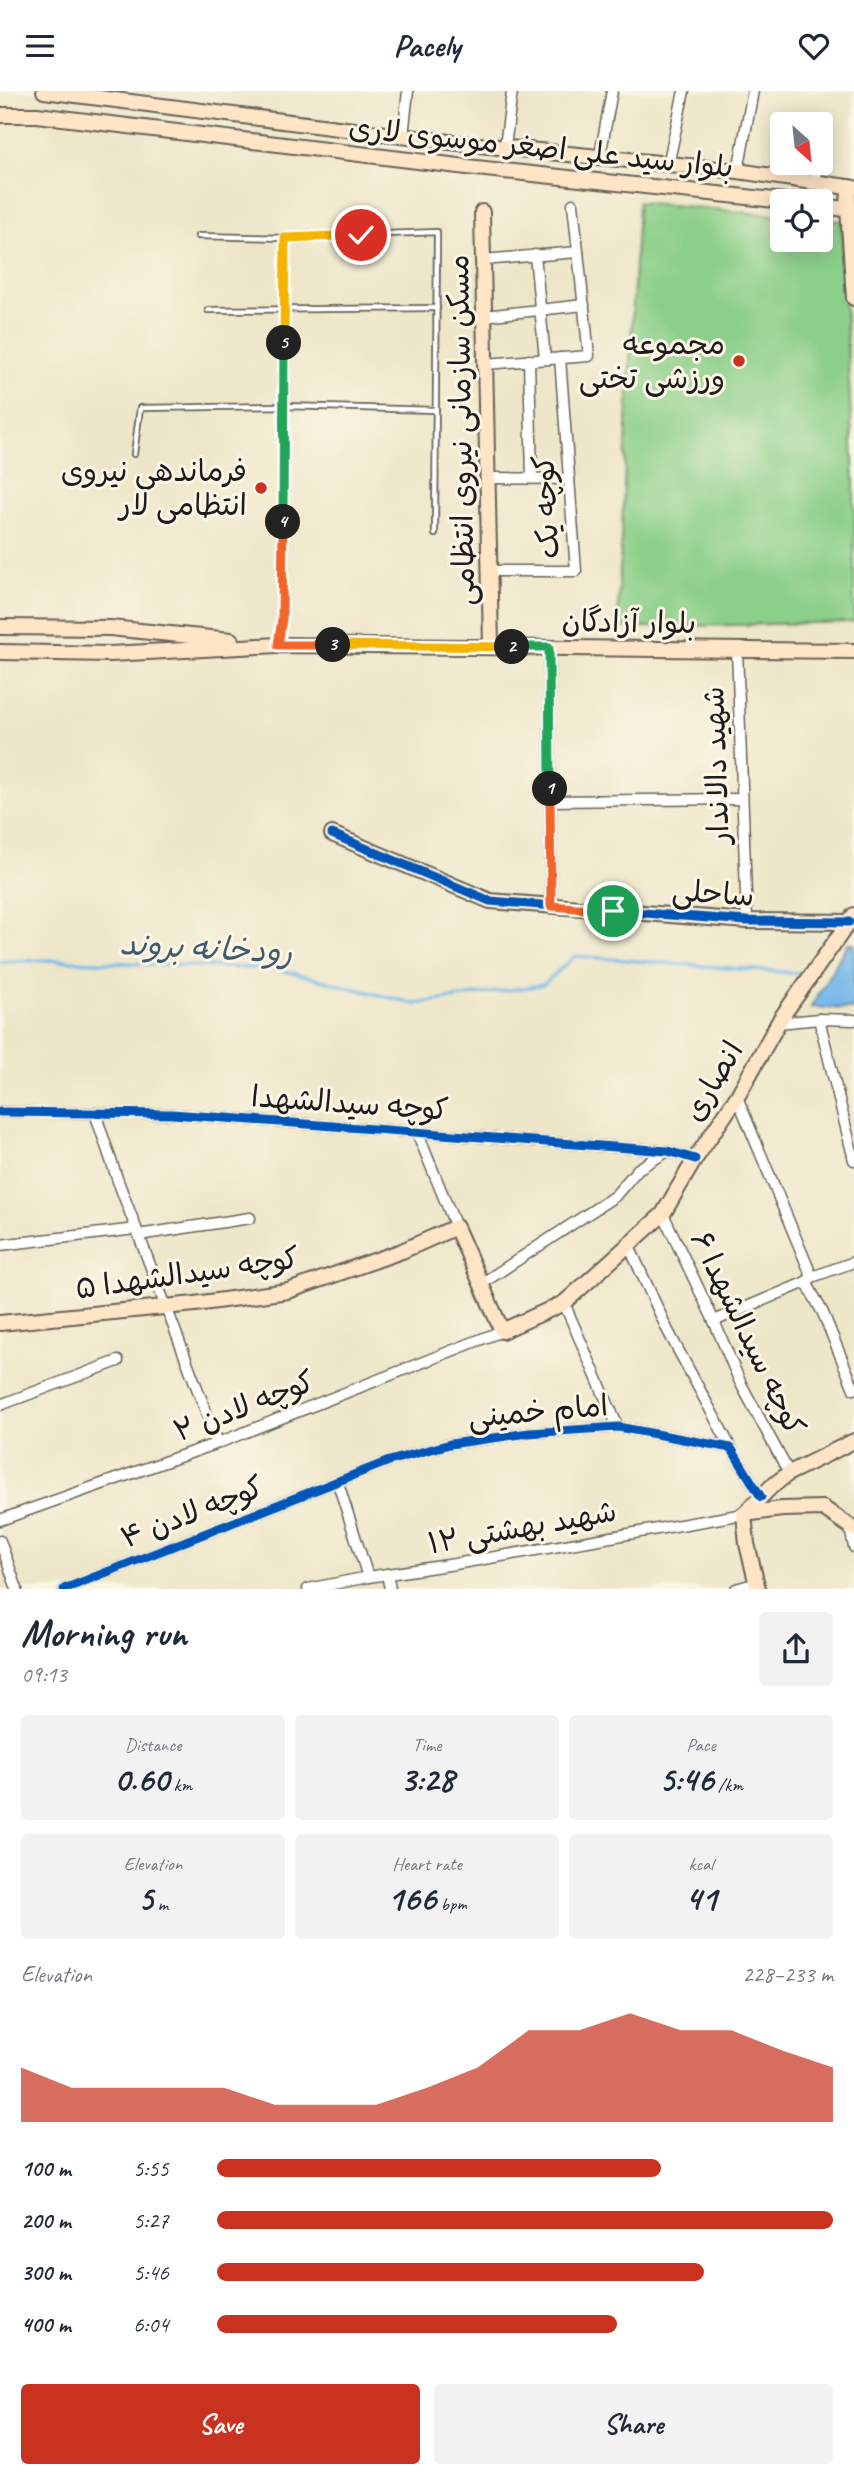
<!DOCTYPE html>
<meta charset="utf-8">
<style>
body{margin:0;font-family:Caveat,"Playpen Sans Arabic",sans-serif;background:#f2f2f3;color:#1f2937;height:100vh;display:flex;flex-direction:column;font-size:26px;white-space:nowrap}
*{box-sizing:border-box;margin:0}
p{font-size:23px;color:#747a83}
.icon{flex:none;width:38px;height:38px;fill:none;stroke:currentColor;stroke-width:2;stroke-linecap:round;stroke-linejoin:round}
.map{position:relative;height:1498px;overflow:hidden}
.side{display:flex;flex-direction:column;background:#fff;flex:1}
.side>*{flex:none}
.needle{width:46px;rotate:153deg}
.buttons{position:absolute;left:770px;top:21px;display:grid;gap:14px}
.buttons a{display:grid;place-items:center;width:63px;height:63px;border-radius:7px;background:#fff;box-shadow:0 4px 18px #0003;font-size:35px}
.pin{position:absolute;display:grid;place-items:center;width:60px;height:60px;color:#fff;margin:-30px;border:4px solid #fff;border-radius:50%;box-shadow:0 2px 7px #0007}
.km{position:absolute;width:35px;height:35px;margin:-18px;border-radius:50%;background:#222;color:#fff;font-size:19px;line-height:35px;text-align:center}
.round{display:grid;place-items:center;flex:none;width:74px;height:74px;border-radius:7px;background:#f2f2f3}
.head{display:flex;align-items:center;justify-content:space-between;height:119px;padding:0 21px}
h1{font-size:38px;font-weight:700;line-height:52px}
.stats{display:grid;grid-template-columns:repeat(3,1fr);gap:10px;height:119px;padding:7px 21px}
.stats div{display:grid;align-content:center;border-radius:7px;background:#f2f2f3;text-align:center}
.stats b{font-size:35px;font-weight:700}
.stats small{font-size:19px;font-weight:400}
.stats p{font-size:19px}
.chart{height:196px;padding:14px 21px}
.chart p{display:flex;justify-content:space-between}
.chart svg{width:100%;height:126px;margin-top:7px;fill:#c8321e;opacity:.7}
.button{display:flex;gap:14px;margin-top:auto;padding:14px 21px}
.button a{flex:1;height:80px;border-radius:7px;background:#c8321e;color:#fff;font-size:28px;font-weight:700;line-height:80px;text-align:center}
.button a+a{background:#f2f2f3;color:#1f2937}
ul{padding:0 21px;list-style:none;font-size:23px}
li{display:grid;grid-template-columns:112px 84px 1fr;align-items:center;height:52px}
li i{height:18px;border-radius:9px;background:#c8321e}
header{display:flex;justify-content:space-between;align-items:center;height:91px;padding:0 21px;background:#fff;font-size:32px;font-weight:700}
.map>svg:first-child{display:block}
.green{fill:#8bcf89;stroke:#547652;stroke-width:2}
.water{fill:#75b7ea;stroke:#486a83;stroke-width:2}
.lines{fill:none;stroke-linecap:round;stroke-linejoin:round}
.stream{stroke:#75b7ea;stroke-width:3.5}
.lane-casing{stroke:#656358;stroke-width:8}
.street-casing{stroke:#656358;stroke-width:13}
.secondary-casing{stroke:#656358;stroke-width:18}
.lane{stroke:#fff;stroke-width:4.5}
.street{stroke:#fff;stroke-width:10}
.secondary{stroke:#ffe4c6;stroke-width:14}
.cycleway-casing{stroke:#fcf5e5;stroke-width:13}
.cycleway{stroke:#0057b8;stroke-width:9}
.split-1-casing{stroke:#fff;stroke-width:14}
.split-2-casing{stroke:#fff;stroke-width:14}
.split-3-casing{stroke:#fff;stroke-width:14}
.split-4-casing{stroke:#fff;stroke-width:14}
.split-5-casing{stroke:#fff;stroke-width:14}
.split-6-casing{stroke:#fff;stroke-width:14}
.split-1{stroke:#f0652b;stroke-width:9}
.split-2{stroke:#22a559;stroke-width:9}
.split-3{stroke:#f5b400;stroke-width:9}
.split-4{stroke:#f0652b;stroke-width:9}
.split-5{stroke:#22a559;stroke-width:9}
.split-6{stroke:#f5b400;stroke-width:9}
.poi-dot{fill:#c8321e;stroke:#fcf5e5;stroke-width:2.5}
.labels{text-anchor:middle;dominant-baseline:central;stroke-width:6;stroke-linejoin:round;paint-order:stroke}
.street-label{font-size:30px;fill:#1c1c1c;stroke:#fcf5e5}
.poi-label{font-size:30px;fill:#1c1c1c;stroke:#fcf5e5;text-anchor:end}
.water-label{font-size:32px;font-style:italic;fill:#405a6e;stroke:#fcf5e5}
</style>
<header><svg class="icon" aria-label="menu" viewBox="0 0 24 24"><path d="M4 6h16M4 12h16M4 18h16"/></svg>Pacely<svg class="icon" aria-label="heart" viewBox="0 0 24 24"><path d="M12 20l-8-8c-3-5 5-10 8-4 3-6 11-1 8 4z"/></svg></header>
<div class="map">
<svg width="854" height="1498" viewBox="0 0 854 1498">
<rect width="100%" height="100%" fill="#fcf5e5"/>
<filter id="ink" filterUnits="userSpaceOnUse"><feTurbulence type="fractalNoise" baseFrequency=".0143" numOctaves="2"/><feDisplacementMap in="SourceGraphic" scale="14" xChannelSelector="R" yChannelSelector="G"/><feConvolveMatrix kernelMatrix="1 2 1 2 8 2 1 2 1" color-interpolation-filters="sRGB"/></filter>
<filter id="wash" filterUnits="userSpaceOnUse"><feTurbulence type="fractalNoise" baseFrequency=".00686" numOctaves="4" result="noise"/><feDisplacementMap in="SourceGraphic" scale="28" xChannelSelector="R" yChannelSelector="G"/><feGaussianBlur stdDeviation="1.57" result="paint"/><feColorMatrix in="noise" values="0 0 0 0 0 0 0 0 0 0 0 0 0 0 0 0 0 1.4 0 .05"/><feComposite in="paint" operator="in"/></filter>
<g filter="url(#wash)">
<rect width="100%" height="100%" fill="#ede6c8"/>
<path class="green" d="M638,111l144,14v24h39v-21l20,2 13,261v140l-237,6z"/>
<path class="water" d="M848,852h6v66l-43,-2z"/>
<g class="lines">
<path class="stream" d="M0,871l46,-2 231,9 138,35 128,-19 32,-29 231,18"/>
</g>
</g>
<g filter="url(#ink)">
<g class="lines">
<defs>
<g id="lane">
<path d="M198,145l87,2 152,-6 -2,302"/>
<path d="M208,219l229,-2"/>
<path d="M134,363l6,-46 144,-2 152,4"/>
<path d="M278,550l4,-22 3,-381"/>
</g>
<g id="street">
<path d="M403,45l5,-45"/>
<path d="M505,56l7,-56"/>
<path d="M821,57l4,-22"/>
<path d="M600,65l12,-65"/>
<path d="M668,74l16,-74"/>
<path d="M738,80l15,-80"/>
<path d="M815,91l3,-19"/>
<path d="M535,164l10,104"/>
<path d="M483,169l95,-8"/>
<path d="M484,225l100,-11"/>
<path d="M529,269l3,118"/>
<path d="M485,273l104,-8 -16,-152"/>
<path d="M488,387l81,1"/>
<path d="M490,480h86l-16,-213"/>
<path d="M549,556l2,259"/>
<path d="M737,558l10,272"/>
<path d="M550,710l191,-2"/>
<path d="M819,928l35,141"/>
<path d="M778,932l41,-4 35,1"/>
<path d="M737,1006l75,180"/>
<path d="M0,1021l172,2 496,37 27,8"/>
<path d="M95,1022l23,68 100,262"/>
<path d="M417,1041l39,95"/>
<path d="M663,1123l51,107 26,61 49,91"/>
<path d="M138,1144l112,-17"/>
<path d="M0,1154l136,-16"/>
<path d="M629,1155l39,85 63,117"/>
<path d="M806,1191l17,31 31,76"/>
<path d="M481,1193l134,-88 23,-27 30,-18"/>
<path d="M564,1212l54,124"/>
<path d="M714,1230l92,-39 6,-5 42,-15"/>
<path d="M0,1314l118,-44"/>
<path d="M338,1392l30,94"/>
<path d="M0,1429l218,-77 284,-112"/>
<path d="M850,1437l4,19"/>
<path d="M0,1450l17,48"/>
<path d="M387,1483l3,15"/>
<path d="M64,1498l325,-128 61,-17 79,-11 89,-6 113,21 30,49"/>
<path d="M308,1498l60,-12 87,-13 289,-50"/>
<path d="M736,1498l21,-6"/>
</g>
<g id="secondary">
<path d="M44,0l405,51 289,29 116,17"/>
<path d="M0,24h37l430,52 317,34"/>
<path d="M849,96l-1,22 6,89"/>
<path d="M821,115l33,4"/>
<path d="M482,121l9,434"/>
<path d="M0,536l110,1 121,12"/>
<path d="M0,561l110,2 168,-9 576,6"/>
<path d="M332,743l158,67 257,20 107,1"/>
<path d="M0,1232l195,-19 93,-13 114,-40 54,-24 46,104 62,-28 99,-89 32,-55 42,-62 44,-79 73,-103"/>
<path d="M744,1423l27,-27 18,-14 65,-32"/>
<path d="M744,1423l38,-5 41,-1 31,21"/>
<path d="M744,1423l3,30 11,45"/>
</g>
</defs>
<use href="#lane" class="lane-casing"/>
<use href="#street" class="street-casing"/>
<use href="#secondary" class="secondary-casing"/>
<use href="#lane" class="lane"/>
<use href="#street" class="street"/>
<use href="#secondary" class="secondary"/>
<defs>
<g id="cycleway">
<path d="M332,743l158,67 257,20 102,1"/>
<path d="M0,1021l172,2 496,37 27,8"/>
<path d="M64,1498l325,-128 61,-17 79,-11 89,-6 113,21 30,49"/>
</g>
</defs>
<use href="#cycleway" class="cycleway-casing"/>
<use href="#cycleway" class="cycleway"/>
</g>
</g>
<g class="lines" filter="url(#ink)">
<defs>
<path id="split-1" d="M550,698l1,117 62,5"/>
<path id="split-2" d="M512,556h37l1,142"/>
<path id="split-3" d="M333,554l179,2"/>
<path id="split-4" d="M283,431l-1,97 -4,26h55"/>
<path id="split-5" d="M283,431l1,-179"/>
<path id="split-6" d="M284,252l1,-105 76,-3"/>
</defs>
<use href="#split-1" class="split-1-casing"/>
<use href="#split-2" class="split-2-casing"/>
<use href="#split-3" class="split-3-casing"/>
<use href="#split-4" class="split-4-casing"/>
<use href="#split-5" class="split-5-casing"/>
<use href="#split-6" class="split-6-casing"/>
<use href="#split-1" class="split-1"/>
<use href="#split-2" class="split-2"/>
<use href="#split-3" class="split-3"/>
<use href="#split-4" class="split-4"/>
<use href="#split-5" class="split-5"/>
<use href="#split-6" class="split-6"/>
</g>
<g class="poi-dot">
<circle cx="739" cy="270" r="7"/>
<circle cx="261" cy="397" r="7"/>
</g>
<g class="labels">
<g class="street-label">
<text transform="translate(541 56) rotate(6)">بلوار سید علی اصغر موسوی لاری</text>
<text transform="translate(461 339) rotate(-91)">مسکن سازمانی نیروی انتظامی</text>
<text transform="translate(546 416) rotate(-93)">کوچه یک</text>
<text transform="translate(629 531) rotate(1)">بلوار آزادگان</text>
<text transform="translate(716 674) rotate(-92)">شهید دالاندار</text>
<text transform="translate(713 802) rotate(4)">ساحلی</text>
<text transform="translate(713 990) rotate(-59)">انصاری</text>
<text transform="translate(350 1012) rotate(4)">کوچه سیدالشهدا</text>
<text transform="translate(187 1182) rotate(-8)">کوچه سیدالشهدا ۵</text>
<text transform="translate(748 1242) rotate(64)">کوچه سیدالشهدا ۶</text>
<text transform="translate(244 1315) rotate(-21)">کوچه لادن ۲</text>
<text transform="translate(538 1320) rotate(-5)">امام خمینی</text>
<text transform="translate(192 1421) rotate(-21)">کوچه لادن ۴</text>
<text transform="translate(522 1436) rotate(-10)">شهید بهشتی ۱۲</text>
</g>
<g class="poi-label">
<text x="725" y="253">مجموعه<tspan x="725" dy="34">ورزشی تختی</tspan></text>
<text x="247" y="380">فرماندهی نیروی<tspan x="247" dy="34">انتظامی لار</tspan></text>
</g>
<g class="water-label">
<text transform="translate(206 857) rotate(3)">رودخانه بروند</text>
</g>
</g>
</svg>
<div class="buttons">
<a><svg class="needle" viewBox="-14 -14 28 28"><path d="M0-13l5 13h-10z" fill="#e53935"/><path d="M0 13l5-13h-10z" fill="#747a83"/></svg></a>
<a><svg class="icon" aria-label="locate" viewBox="0 0 24 24"><circle cx="12" cy="12" r="6"/><path d="M12 2v4M12 18v4M2 12h4M18 12h4"/></svg></a>
</div>
<div class="pin" style="left:613px;top:820px;background:#1e9e55"><svg class="icon" aria-label="arrive" viewBox="0 0 24 24"><path d="M6 21V4h12l-3 4 3 4H6"/></svg></div>
<div class="pin" style="left:361px;top:144px;background:#d93025"><svg class="icon" aria-label="check" viewBox="0 0 24 24"><path d="M5 12l5 5 9-10"/></svg></div>
<b class="km" style="left:550px;top:698px">1</b>
<b class="km" style="left:512px;top:556px">2</b>
<b class="km" style="left:333px;top:554px">3</b>
<b class="km" style="left:283px;top:431px">4</b>
<b class="km" style="left:284px;top:252px">5</b>
</div>
<section class="side">
<div class="head"><div><h1>Morning run</h1><p>09:13</p></div><a class="round"><svg class="icon" aria-label="share" viewBox="0 0 24 24"><path d="M12 15V3M7 8l5-5 5 5M5 13v7h14v-7"/></svg></a></div>
<div class="stats">
<div><p>Distance</p><b>0.60<small> km</small></b></div>
<div><p>Time</p><b>3:28</b></div>
<div><p>Pace</p><b>5:46<small> /km</small></b></div>
</div>
<div class="stats">
<div><p>Elevation</p><b>5<small> m</small></b></div>
<div><p>Heart rate</p><b>166<small> bpm</small></b></div>
<div><p>kcal</p><b>41</b></div>
</div>
<div class="chart"><p><span>Elevation</span>228–233 m</p>
<svg viewBox="0 0 160 44" preserveAspectRatio="none"><path d="M0 44V25L10 32L20 32L30 32L40 32L50 38L60 38L70 38L80 32L90 25L100 12L110 12L120 6L130 12L140 12L150 19L160 25V44z"/></svg>
</div>
<ul>
<li><b>100 m</b>5:55<i style="width:72%"></i></li>
<li><b>200 m</b>5:27<i style="width:100%"></i></li>
<li><b>300 m</b>5:46<i style="width:79%"></i></li>
<li><b>400 m</b>6:04<i style="width:65%"></i></li>
</ul>
<div class="button"><a>Save</a><a>Share</a></div>
</section>
